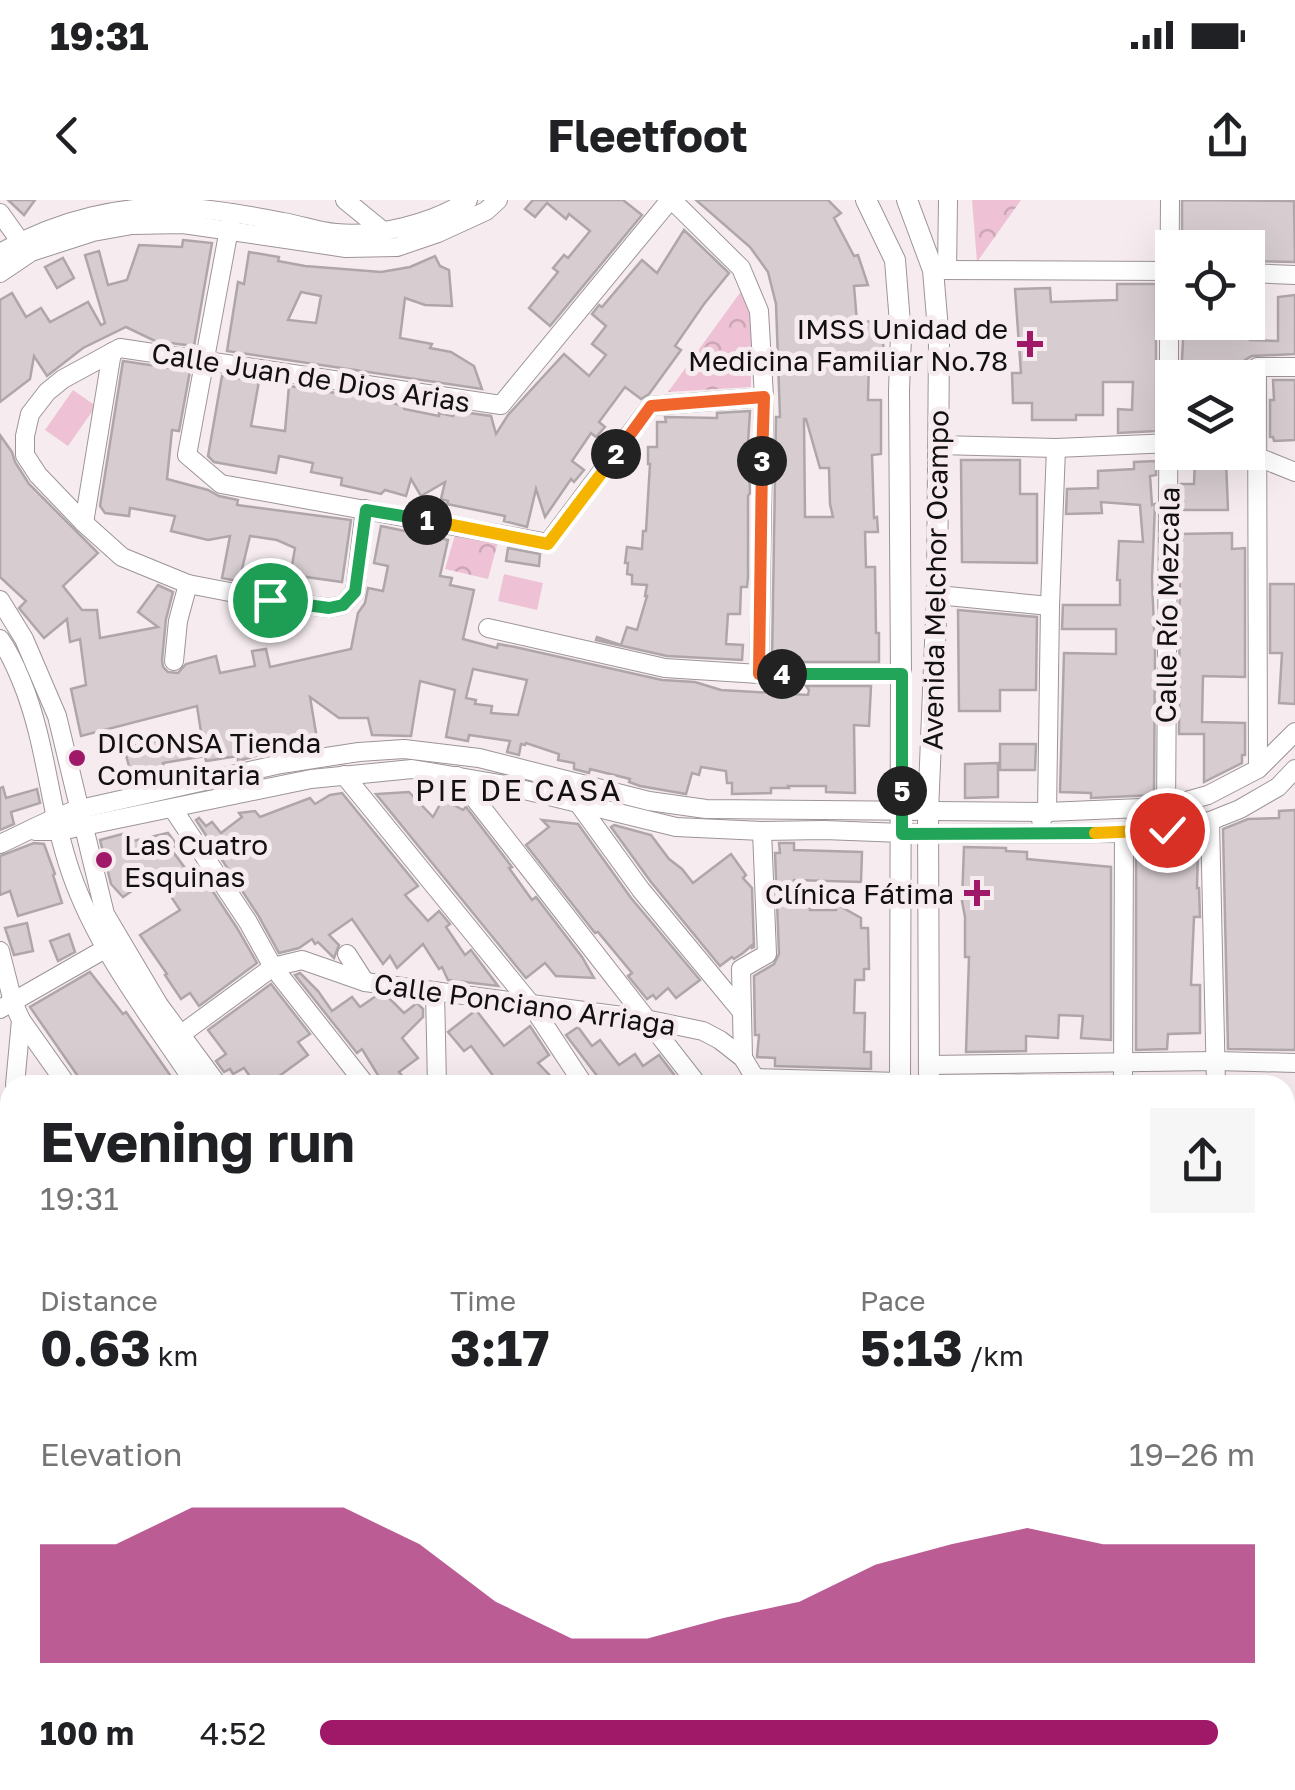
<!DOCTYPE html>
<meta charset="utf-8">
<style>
body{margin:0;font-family:"Golos Text",sans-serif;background:#f6f6f6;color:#202124;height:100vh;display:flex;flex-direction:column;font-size:38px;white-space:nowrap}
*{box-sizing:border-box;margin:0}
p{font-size:32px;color:#757577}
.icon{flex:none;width:55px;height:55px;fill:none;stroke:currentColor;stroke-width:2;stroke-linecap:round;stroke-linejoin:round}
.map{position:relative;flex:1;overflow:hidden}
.sheet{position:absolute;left:0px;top:875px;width:1295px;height:715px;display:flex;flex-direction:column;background:#fff;border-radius:30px 30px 0 0;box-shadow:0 10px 40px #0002}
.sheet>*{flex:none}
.controls{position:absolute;left:1155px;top:30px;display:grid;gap:20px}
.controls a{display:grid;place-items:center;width:110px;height:110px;border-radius:0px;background:#fff;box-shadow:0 10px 40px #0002;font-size:50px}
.pin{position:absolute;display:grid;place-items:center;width:85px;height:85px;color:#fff;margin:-42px;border:5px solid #fff;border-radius:50%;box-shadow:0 2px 10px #0007}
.km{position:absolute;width:50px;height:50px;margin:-25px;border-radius:50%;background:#222;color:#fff;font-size:28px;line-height:50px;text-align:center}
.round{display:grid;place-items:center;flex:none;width:105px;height:105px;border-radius:0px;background:#f6f6f6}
.summary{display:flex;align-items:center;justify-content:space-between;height:170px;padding:0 40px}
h1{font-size:55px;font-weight:700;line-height:75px}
.stats{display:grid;grid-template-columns:repeat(3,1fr);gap:15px;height:170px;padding:10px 40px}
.stats div{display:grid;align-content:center}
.stats b{font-size:50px;font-weight:700}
.stats small{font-size:28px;font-weight:400}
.stats p{font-size:28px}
.chart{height:280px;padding:20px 40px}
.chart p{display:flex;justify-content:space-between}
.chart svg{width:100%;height:180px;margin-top:10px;fill:#9f1968;opacity:.7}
ul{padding:0 40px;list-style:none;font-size:32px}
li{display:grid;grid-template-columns:160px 120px 1fr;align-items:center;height:75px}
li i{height:25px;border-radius:12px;background:#9f1968}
.status{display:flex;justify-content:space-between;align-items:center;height:70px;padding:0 50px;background:#fff;direction:ltr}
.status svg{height:28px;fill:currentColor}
header{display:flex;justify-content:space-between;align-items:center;height:130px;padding:0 40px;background:#fff;font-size:45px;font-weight:700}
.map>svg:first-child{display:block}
.grass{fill:#eec2d4}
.forest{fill:url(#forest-crowns)}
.building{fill:#d7cdd1;stroke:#afa6aa;stroke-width:2.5;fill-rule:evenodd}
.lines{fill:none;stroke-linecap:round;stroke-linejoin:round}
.minor-casing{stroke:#9d9497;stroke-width:20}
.major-casing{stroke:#9d9497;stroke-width:22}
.minor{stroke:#fff;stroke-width:18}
.major{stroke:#fff;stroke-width:20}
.split-1-casing{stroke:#fff;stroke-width:20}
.split-2-casing{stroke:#fff;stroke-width:20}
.split-3-casing{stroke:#fff;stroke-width:20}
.split-4-casing{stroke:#fff;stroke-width:20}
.split-5-casing{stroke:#fff;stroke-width:20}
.split-6-casing{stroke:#fff;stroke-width:20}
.split-7-casing{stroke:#fff;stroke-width:20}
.split-1{stroke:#22a559;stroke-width:12}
.split-2{stroke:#f5b400;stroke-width:12}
.split-3{stroke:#f0652b;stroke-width:12}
.split-4{stroke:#f0652b;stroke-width:12}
.split-5{stroke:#22a559;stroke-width:12}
.split-6{stroke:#22a559;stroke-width:12}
.split-7{stroke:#f5b400;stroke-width:12}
.poi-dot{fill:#9f1968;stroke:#f6ecf0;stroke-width:4}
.labels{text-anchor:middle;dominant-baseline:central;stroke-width:10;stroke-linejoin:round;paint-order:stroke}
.poi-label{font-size:28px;fill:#131011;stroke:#f6ecf0;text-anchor:end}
.street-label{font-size:28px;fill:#131011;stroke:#f6ecf0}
.neighbourhood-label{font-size:30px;letter-spacing:2.5px;fill:#131011;stroke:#f6ecf0}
</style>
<div class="status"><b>19:31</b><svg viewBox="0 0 49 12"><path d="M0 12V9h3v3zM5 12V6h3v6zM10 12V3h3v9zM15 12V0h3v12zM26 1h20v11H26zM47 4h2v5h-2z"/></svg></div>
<header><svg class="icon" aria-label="back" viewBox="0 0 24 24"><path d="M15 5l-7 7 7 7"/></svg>Fleetfoot<svg class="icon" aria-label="share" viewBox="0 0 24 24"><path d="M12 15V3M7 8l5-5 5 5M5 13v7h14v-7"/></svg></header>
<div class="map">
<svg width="1295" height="1590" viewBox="0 0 1295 1590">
<defs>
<pattern id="forest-crowns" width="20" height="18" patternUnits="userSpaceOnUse" patternTransform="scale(2.5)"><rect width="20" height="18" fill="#eec2d4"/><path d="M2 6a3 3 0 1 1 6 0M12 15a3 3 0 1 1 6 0" fill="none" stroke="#cba6b5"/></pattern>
</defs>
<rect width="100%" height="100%" fill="#f6ecf0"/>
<g class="grass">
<path d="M73,190l23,16 -28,40 -23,-16z"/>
<path d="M504,374l39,9 -6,27 -39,-9z"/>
</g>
<g class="forest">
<path d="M972,0h49l-44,62z"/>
<path d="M742,90l9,29v68l-83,5z"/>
<path d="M455,335l43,7 -10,37 -43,-10z"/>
</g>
<g class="building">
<path d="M8,0h27l-11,15z"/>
<path d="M533,0h90l19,15 -92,111 -21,-18 29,-36 -5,-4 11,-13 4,3 22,-27 -21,-17 -3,5 -19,-16 -12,14 -10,-8z"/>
<path d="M696,0h132l13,13 -7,5 20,38 4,-1 10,30 -14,1 3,36 25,-1 2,38h-15l-1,41h13v54l-9,1 2,63 3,-1 1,15h-13l1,35h9l1,66h3v29h-107l4,-245h4l-4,-113 -8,-32 -18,-25zM804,219h2l14,49h9l1,36 3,13h-28z"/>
<path d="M1182,0l112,1 1,61 -47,-1v-13h-12v-4h-54z"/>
<path d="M684,30l45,43 -25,31 -29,42 6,4 -32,44 -8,5 -16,-12 -26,35 6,5 -9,10 -5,-4 -19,28 12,9 -10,12 -3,-3 -26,38 -9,-28 -9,38 -23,-6 1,-5 -58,-12 1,-3 -7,-2 4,-17 -24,14 -10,-17 -5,17 -21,-6 -4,4 -40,-9 1,-7 -31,-6 2,-9 -34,-7 -3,17 -62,-11 -6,-6 14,-80 37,5 -8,45 34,5 4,-45 88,13 27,7v3l35,7v-3l14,3 1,-5 37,5 5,18 12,-19 56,-61 25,22 17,-21 -14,-11 14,-18 -14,-12 7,-9 3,2 40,-47 15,13z"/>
<path d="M183,40l29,3 -18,103 -39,-5 -29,-14 -43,21 -36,28 -13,-20 -4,23 -30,23v-102l12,-7 14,24 15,-9 9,14 38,-20 13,23 4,-2 -20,-68 14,-4 9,34 19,-5 12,-35 43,2z"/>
<path d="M249,52l30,5 -1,4 27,5 76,6 29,-5 25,-11 5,10 9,4 3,36 -27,-1 -20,-7 -5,40 32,6 -2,4 21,4 23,14 8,23 -255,-38 11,-69 6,2zM301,92l20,4 -5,27 -28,-3z"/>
<path d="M63,58l11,20 -17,10 -12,-21z"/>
<path d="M1117,84h39v147l-38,2v-24l14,1 1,-28h-30v33h-27v5h-44v-17h-19l-1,-30h9l-6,-84 35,-1 1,14 66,-2z"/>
<path d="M1295,95v59l-43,2 -7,4v18h-64l3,-56h67l-1,18 28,1v-44z"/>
<path d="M123,161l67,10 -11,60 -7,-1 -5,49 41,11 11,6 19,4 -1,5 114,15 -9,62 -36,-5 -3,15 -15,-3 7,-41 -18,-8 -27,-4 -8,33 33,9 -2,10 -51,-10 8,-42 -22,4 -37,-9 4,-15 -45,-8 -1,8 -24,-3 -5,-7z"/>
<path d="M1273,180h22v60l-21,1 -1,-4h-3v-37h4z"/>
<path d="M750,211l-2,32 2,50 -2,3v81l-1,10h-6l-1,27h-12l-2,30 17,1 -1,15 -75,-4 -71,-16 1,-3 24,8 6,-18 10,3 10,-34h-2l2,-11 -15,-1v-9l-5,-1 1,-11h-3l2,-16 15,2 1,-18h3l4,-67h-2v-17h9v-25h9l-1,-5 52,1v-5z"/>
<path d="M0,235l12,17 3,10 14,22 69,69 -35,33 19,24h15l3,28 58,-11 -20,-15 20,-27 15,7 -7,27 -4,41 1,7 5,5 10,1 8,-9 30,-8 4,17 35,-7 -3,-15 14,-2 4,18 81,-18 7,-36 7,-10 3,-15 15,3 5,-25 -14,-3 7,-37 67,14 -8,36 12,2 -2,7 24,5 -11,49 34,9 1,-4 17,3 147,33 33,2 26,8 87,5 1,-5 -3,-4h65l-2,40 -15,-1 1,68 -29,-1v-6h-38l1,2h-18v5l-39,1v-11h-5l-1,-12 -25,-4 -2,8 -7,-2 -6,21 -46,-8 -11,-4 1,-3 -40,-10 -1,4 -15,-4v-6l-16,-3 1,-6 -33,-11 -1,2 -4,-1 -2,11 -12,-3 3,-11 -41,-6 -1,6 -22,-4 9,-47 -35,-9 -9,55 -39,-1 -4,-17h-29l-29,-21 7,42 -79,22v-5l-32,5 -1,-5 -42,7 3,14 -32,7 -10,-36 77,-16 -4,-26 -116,30 -10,-47 15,-4 -6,-46 -10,3 -3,-23 -23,19 -25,-30 7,-7 -26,-24zM473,469l54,11 -9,35 -27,-2 1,-7 -17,-2 1,-4 -10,-2z"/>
<path d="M961,260h59v34h17v69l-75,-1z"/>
<path d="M1195,260l31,1 2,49h-48l1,-26h13z"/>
<path d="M1156,261v14l-6,1 2,29 3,-1 -3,76 3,70 -1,145 -63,3v-5l-31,-1 4,-139 52,1v-25h-54l1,-24h57v-25h-3l2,-39 24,1 -3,-37 -39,-3 1,11 -36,1 1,-25 31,-1v-17l36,-2v-7z"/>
<path d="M1232,333v16l13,-1v129l-42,-1 -1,46 43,1v32h-3v8l-38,19v-48h-25l1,-200z"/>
<path d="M508,348l32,6 -1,12 -33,-5z"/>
<path d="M1270,384h25v120l-16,-1 3,-50h-12z"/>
<path d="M958,410l79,7 -1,73h-36v21h-41z"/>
<path d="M1000,544h36l-1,26h-35z"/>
<path d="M998,563v34l-33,1v-34z"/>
<path d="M3,587l3,11 31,-9 3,14 -29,9 3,12 -14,6v-42z"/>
<path d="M409,592l24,25 10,-18 20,11 3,-3 46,60 -3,1 23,32 4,-3 46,60 12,21 -38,-2 -11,-13 -19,15 -150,-184z"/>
<path d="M342,593l76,93 -13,9 23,26 11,-10 11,13 -4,3 19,28 6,-5 27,36 -50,-6 -6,-13 -3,2 -16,-25 -26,24 -7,-12 -7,8 -31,-45 -23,16 10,10 -5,13 -16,-16 -3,2 -3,-5 -13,9 -20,5 -21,-38 -62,-95 3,-2 7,8 6,-4 9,11 21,-16 -3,-4 16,-2 5,6 50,-19 5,6 15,-9z"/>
<path d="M1295,610v240l-67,-1 -5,-220 25,-10 31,-1v-7z"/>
<path d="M542,620l36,4 53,74 69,82 -24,18 -8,-10 -12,11 -3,-4 -6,4 -19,-23 4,-3 -34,-41 -3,1 -69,-88 23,-18z"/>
<path d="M614,625l37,10 18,24 13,10 11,14 38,-29 15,21 -3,3 9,10 2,59 -2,1v-3l-9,8 -9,6 -2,-2 -12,9 -69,-84 -40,-55z"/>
<path d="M126,633l3,9 39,-9 9,12 -6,4 23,31 8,-5 35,53 20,35 -58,43 -9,-13 -9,6 -16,-24 2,-1 -27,-39 40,-25 -24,-36 -33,23 -12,-13 -11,-44z"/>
<path d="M34,643l10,1 11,30 -2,1 9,28 -44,13 -8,-25 -10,4v-39z"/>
<path d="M779,643h15v7l68,2 -1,30 -68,-2 17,10v20h26v-6l25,14v10h7l1,41h-5v11h-9l-1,33h11l-1,39h7v17l-96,-3v-8l-18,-1 2,-22h-4l-1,-59 20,-12 5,-10 -4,-101h5z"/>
<path d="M964,647l42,1v3l21,1v7l84,8v173l-30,-2 2,-22 -24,-1 -1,23 -32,-2v15l-60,1 3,-95h-4v-40l-3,-16z"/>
<path d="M1172,648l26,1 -1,39h2l1,29h-6l-3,68h9v48l-32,1 -1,15 -31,1v-198l36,2z"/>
<path d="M27,723l6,28 -19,4 -9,-27z"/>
<path d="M69,734l6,18 -17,9 -8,-20z"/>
<path d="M90,772l33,42 3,-2 51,73h-93l-54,-78z"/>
<path d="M300,773l18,18 14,20 20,-14 8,10 16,-11 13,2 15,15 13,-10 6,6v8l-21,21 16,20 -19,14 11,13h-26l-22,-36 -5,4 -62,-78z"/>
<path d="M271,784l39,50 -12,8 10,13 -41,30h-11l-12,-17 -11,6 -3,-5 -6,3 -8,-11 10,-7 -18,-24z"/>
<path d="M476,810l28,36 26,-20 19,29 -11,8 21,22h-59l-29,-39 -7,5 -16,-19z"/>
<path d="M578,827l14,19 8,-6 19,25 16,-11 8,12 16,-11 23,30h-78l-38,-50z"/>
<path d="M1023,876v9h-58v-8z"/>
</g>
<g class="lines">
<defs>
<g id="minor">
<path d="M345,0l38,31"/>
<path d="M672,0l69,68 18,43 5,86 -5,277"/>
<path d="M0,13l20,28"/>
<path d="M232,13l-45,242 34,29 327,59 103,-137 113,-9"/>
<path d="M0,53c57,-33 125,-50 192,-45 31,3 61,8 91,14 18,3 36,10 53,11 41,4 99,-10 132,-33"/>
<path d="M933,70l239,1"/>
<path d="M947,70l1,-70"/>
<path d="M0,73l31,-21 62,-20 39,-7 51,-1 163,24 51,-1 41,-14 48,-22 12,-11"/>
<path d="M1248,73l47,2"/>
<path d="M938,245l118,3 116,-5"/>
<path d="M1248,253l47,19"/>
<path d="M365,309l-10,83 -12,13 -14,3 -58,-8 -83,-16 -66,-27 -38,-34 -46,-48 -13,-20v-19l5,-22 17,-22 16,-13 57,-31 381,57 169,-205"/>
<path d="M84,323l28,-171"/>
<path d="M937,395l113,11"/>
<path d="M0,400l24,39 33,77 48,198 54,91 59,80"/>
<path d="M488,428l177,40 94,6h142"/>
<path d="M0,439c9,13 15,26 21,41 26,62 28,130 50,193 27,78 80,144 125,212"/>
<path d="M174,461l4,-40 10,-37"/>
<path d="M1258,569l-1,-402h38"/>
<path d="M344,575l186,228 54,82"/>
<path d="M457,576l241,309"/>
<path d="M578,603l63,87 101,122"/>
<path d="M173,609l75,113 25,45 93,118"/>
<path d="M1166,615l4,-615"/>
<path d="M1041,620l6,-8 3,-206 6,-158"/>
<path d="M1210,621l6,264"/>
<path d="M35,631h25l251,-52 101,-10 88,15 176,43 86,4 62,-1 104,4 196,-1 43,-3 43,-9 30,-12 38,-22 17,-18"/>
<path d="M0,644c27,-12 52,-27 80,-35l201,-45 78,-12 45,-3 75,9 170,43 57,8 341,3 118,-5 43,-12 50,-26 37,-37"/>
<path d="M0,751l13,51 8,18 -6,65"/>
<path d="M347,754l18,28"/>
<path d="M435,791l2,94"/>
<path d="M0,809l105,-60"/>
<path d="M21,820l46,65"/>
<path d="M180,835l93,-68 29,-7 63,22 280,37 58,12 17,9 23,18 12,20v7"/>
<path d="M743,858l-2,-89 26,-15 -5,-123"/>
<path d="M929,865l287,-4 79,2"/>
<path d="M755,878l145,4"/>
<path d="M1123,885l1,-252"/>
<path d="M0,965l10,-54"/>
<path d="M0,1067l10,5"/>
<path d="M1285,1095h10"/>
<path d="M1285,1110h10"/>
<path d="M0,1172l10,-8"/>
<path d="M0,1269l10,-7"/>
<path d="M1285,1287l10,1"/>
<path d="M0,1357l10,2"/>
<path d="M0,1388l10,1"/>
<path d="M0,1506l10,3"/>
<path d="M1285,1516l10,8"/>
<path d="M0,1569l10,-4"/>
<path d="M284,1580l11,10"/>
<path d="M321,1580l11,10"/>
<path d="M661,1580l8,10"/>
<path d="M767,1580v10"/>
<path d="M176,1590l10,-10"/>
<path d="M1160,1590v-10"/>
</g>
<g id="major">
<path d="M866,0l29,60 6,76 -2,54 2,284 -1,411"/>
<path d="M907,0l26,70 6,72 -2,253 -9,217 1,273"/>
<path d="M926,1580v10"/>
<path d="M890,1590v-10"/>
</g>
</defs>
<use href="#minor" class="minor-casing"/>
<use href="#major" class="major-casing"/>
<use href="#minor" class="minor"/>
<use href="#major" class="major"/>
</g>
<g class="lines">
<defs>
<path id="split-1" d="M270,400l59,8 14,-3 12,-13 11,-82 61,10"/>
<path id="split-2" d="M427,320l121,24 68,-90"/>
<path id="split-3" d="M616,254l35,-48 113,-9 -2,64"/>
<path id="split-4" d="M762,261l-3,213h23"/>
<path id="split-5" d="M782,474h120v117"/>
<path id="split-6" d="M902,591v43l193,-1"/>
<path id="split-7" d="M1095,633l72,-3"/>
</defs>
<use href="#split-1" class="split-1-casing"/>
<use href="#split-2" class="split-2-casing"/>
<use href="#split-3" class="split-3-casing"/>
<use href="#split-4" class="split-4-casing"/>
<use href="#split-5" class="split-5-casing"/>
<use href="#split-6" class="split-6-casing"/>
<use href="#split-7" class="split-7-casing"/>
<use href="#split-1" class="split-1"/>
<use href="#split-2" class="split-2"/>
<use href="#split-3" class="split-3"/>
<use href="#split-4" class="split-4"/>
<use href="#split-5" class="split-5"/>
<use href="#split-6" class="split-6"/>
<use href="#split-7" class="split-7"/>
</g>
<g class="poi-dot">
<path d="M1025 129h10v10h10v10h-10v10h-10v-10h-10v-10h10z"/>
<circle cx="77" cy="558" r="10"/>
<circle cx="104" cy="660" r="10"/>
<path d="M972 678h10v10h10v10h-10v10h-10v-10h-10v-10h10z"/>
</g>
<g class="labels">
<g class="poi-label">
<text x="1008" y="128">IMSS Unidad de<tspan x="1008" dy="32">Medicina Familiar No.78</tspan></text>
<text x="97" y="542" text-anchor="start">DICONSA Tienda<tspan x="97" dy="32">Comunitaria</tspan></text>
<text x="124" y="644" text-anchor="start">Las Cuatro<tspan x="124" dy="32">Esquinas</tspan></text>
<text x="954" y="693">Clínica Fátima</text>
</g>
<g class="street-label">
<text transform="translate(311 177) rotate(9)">Calle Juan de Dios Arias</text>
<text transform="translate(935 380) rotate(-89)">Avenida Melchor Ocampo</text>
<text transform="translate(1167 405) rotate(-89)">Calle Río Mezcala</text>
<text transform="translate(525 804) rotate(8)">Calle Ponciano Arriaga</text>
</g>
<g class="neighbourhood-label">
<text x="519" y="590">PIE DE CASA</text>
</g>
</g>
</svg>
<div class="controls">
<a><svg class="icon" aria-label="locate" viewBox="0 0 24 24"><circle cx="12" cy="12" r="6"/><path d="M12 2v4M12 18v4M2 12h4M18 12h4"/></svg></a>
<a><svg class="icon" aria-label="layers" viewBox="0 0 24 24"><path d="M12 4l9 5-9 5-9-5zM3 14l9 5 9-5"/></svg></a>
</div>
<div class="pin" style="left:270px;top:400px;background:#1e9e55"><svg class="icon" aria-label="arrive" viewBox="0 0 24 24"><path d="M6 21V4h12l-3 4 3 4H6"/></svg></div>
<div class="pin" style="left:1167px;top:630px;background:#d93025"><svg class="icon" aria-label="check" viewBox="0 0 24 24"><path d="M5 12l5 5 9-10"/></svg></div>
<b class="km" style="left:427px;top:320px">1</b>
<b class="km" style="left:616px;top:254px">2</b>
<b class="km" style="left:762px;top:261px">3</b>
<b class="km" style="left:782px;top:474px">4</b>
<b class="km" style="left:902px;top:591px">5</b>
<section class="sheet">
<div class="summary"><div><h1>Evening run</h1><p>19:31</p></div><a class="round"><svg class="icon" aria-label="share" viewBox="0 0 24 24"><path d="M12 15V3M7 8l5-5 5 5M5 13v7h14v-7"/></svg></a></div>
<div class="stats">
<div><p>Distance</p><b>0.63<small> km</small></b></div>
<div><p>Time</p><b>3:17</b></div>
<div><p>Pace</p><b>5:13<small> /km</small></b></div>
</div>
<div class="chart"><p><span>Elevation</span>19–26 m</p>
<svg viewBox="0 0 160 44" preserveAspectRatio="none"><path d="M0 44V15L10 15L20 6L30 6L40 6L50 15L60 29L70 38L80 38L90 33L100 29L110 20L120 15L130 11L140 15L150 15L160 15V44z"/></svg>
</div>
<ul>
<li><b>100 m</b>4:52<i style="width:96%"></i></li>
</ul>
</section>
</div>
